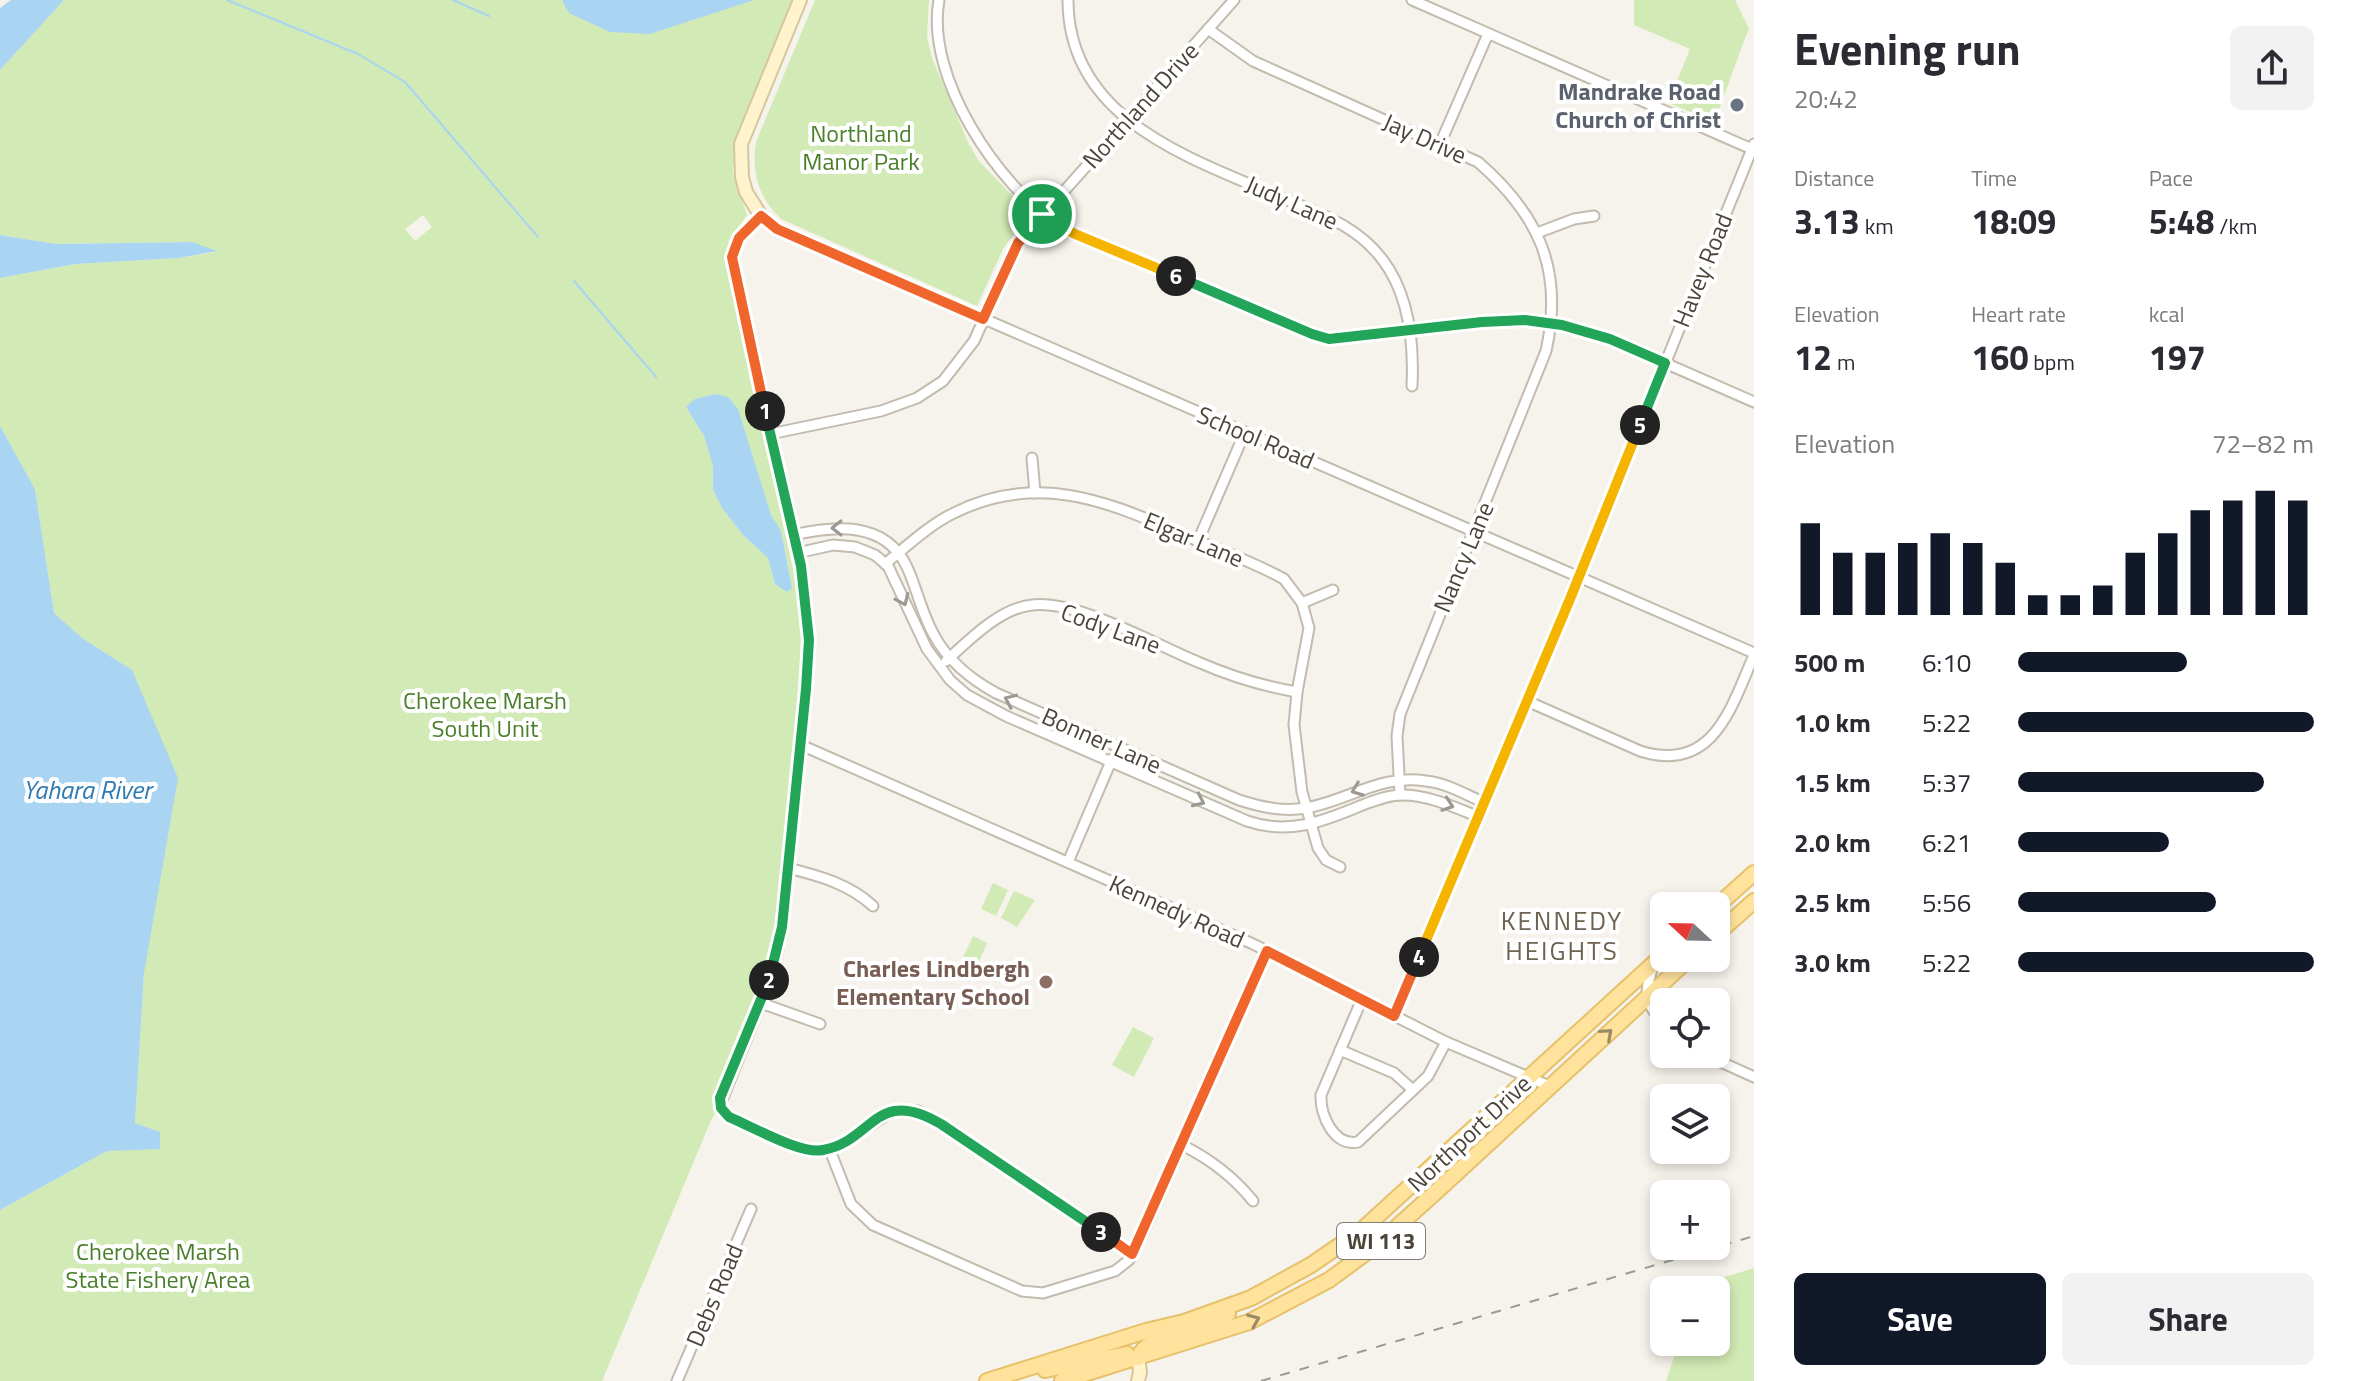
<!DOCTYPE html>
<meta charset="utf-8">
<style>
body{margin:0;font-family:"Titillium Web",sans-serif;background:#f2f2f3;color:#2b2b33;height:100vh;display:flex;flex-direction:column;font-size:30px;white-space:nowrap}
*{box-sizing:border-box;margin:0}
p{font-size:26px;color:#7c7c81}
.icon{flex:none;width:44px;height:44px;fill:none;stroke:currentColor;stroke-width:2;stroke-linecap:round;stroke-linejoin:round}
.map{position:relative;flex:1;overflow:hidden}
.panel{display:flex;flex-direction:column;background:#fff;width:600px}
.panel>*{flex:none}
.needle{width:52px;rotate:292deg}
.tools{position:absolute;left:1650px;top:892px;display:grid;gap:16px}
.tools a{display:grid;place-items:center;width:80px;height:80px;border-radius:12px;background:#fff;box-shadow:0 4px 12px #0003;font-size:40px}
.pin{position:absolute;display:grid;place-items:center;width:68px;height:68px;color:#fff;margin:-34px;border:4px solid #fff;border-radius:50%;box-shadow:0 2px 8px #0007}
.km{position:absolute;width:40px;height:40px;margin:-20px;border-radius:50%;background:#222;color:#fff;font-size:22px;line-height:40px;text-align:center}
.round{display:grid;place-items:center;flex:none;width:84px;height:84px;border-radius:12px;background:#f2f2f3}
.overview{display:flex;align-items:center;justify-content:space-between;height:136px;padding:0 40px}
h1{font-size:44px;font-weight:700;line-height:60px}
.stats{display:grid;grid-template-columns:repeat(3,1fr);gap:12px;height:136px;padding:8px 40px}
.stats div{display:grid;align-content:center}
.stats b{font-size:34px;font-weight:700}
.stats small{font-size:22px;font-weight:400}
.stats p{font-size:22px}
.chart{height:224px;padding:16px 40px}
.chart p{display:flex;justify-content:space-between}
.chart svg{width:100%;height:144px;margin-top:8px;stroke:#111827;stroke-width:6}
.primary-button{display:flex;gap:16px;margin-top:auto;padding:16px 40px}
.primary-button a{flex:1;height:92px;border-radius:12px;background:#111827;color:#fff;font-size:32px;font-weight:700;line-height:92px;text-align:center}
.primary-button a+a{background:#f2f2f3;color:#2b2b33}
ul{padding:0 40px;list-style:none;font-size:26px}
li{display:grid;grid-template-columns:128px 96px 1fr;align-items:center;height:60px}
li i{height:20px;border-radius:10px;background:#111827}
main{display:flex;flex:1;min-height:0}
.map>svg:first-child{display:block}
.green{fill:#d2eab5;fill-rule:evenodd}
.water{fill:#a9d4f2}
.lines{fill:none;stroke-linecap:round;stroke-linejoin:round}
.stream{stroke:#a9d4f2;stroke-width:2}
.street-casing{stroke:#c2bbae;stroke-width:13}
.secondary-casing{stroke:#d6c79b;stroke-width:16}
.primary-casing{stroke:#e6c16a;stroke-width:18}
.street{stroke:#fff;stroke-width:9}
.secondary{stroke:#fff3cd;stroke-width:12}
.primary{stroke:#ffe39c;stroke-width:14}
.rail{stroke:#9a9a9a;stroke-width:2;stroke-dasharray:10 10;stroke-linecap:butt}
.oneway{stroke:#9c9892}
.oneway2{stroke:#9c8c66}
.split-1-casing{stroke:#fff;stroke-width:16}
.split-2-casing{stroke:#fff;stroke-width:16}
.split-3-casing{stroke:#fff;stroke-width:16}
.split-4-casing{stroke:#fff;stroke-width:16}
.split-5-casing{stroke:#fff;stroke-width:16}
.split-6-casing{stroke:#fff;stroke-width:16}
.split-7-casing{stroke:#fff;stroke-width:16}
.split-1{stroke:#f0652b;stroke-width:10}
.split-2{stroke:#22a559;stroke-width:10}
.split-3{stroke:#22a559;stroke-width:10}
.split-4{stroke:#f0652b;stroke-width:10}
.split-5{stroke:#f5b400;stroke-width:10}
.split-6{stroke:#22a559;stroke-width:10}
.split-7{stroke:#f5b400;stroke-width:10}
.worship-dot{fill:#6b7280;stroke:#fff;stroke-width:3}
.education-dot{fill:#8d6e63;stroke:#fff;stroke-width:3}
.labels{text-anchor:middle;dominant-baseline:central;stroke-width:8;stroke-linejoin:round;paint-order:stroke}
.shield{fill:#fff;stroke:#817c74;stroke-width:2}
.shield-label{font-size:22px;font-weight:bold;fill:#4b4439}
.worship-label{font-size:24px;font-weight:bold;fill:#5b616d;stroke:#fff;text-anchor:end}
.street-label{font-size:24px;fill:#4b4439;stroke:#fff}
.park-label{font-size:24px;fill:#4a7f2a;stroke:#fff}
.education-label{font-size:24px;font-weight:bold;fill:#785e54;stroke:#fff;text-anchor:end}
.water-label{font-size:26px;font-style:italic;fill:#2e7ab2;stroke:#fff}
.neighbourhood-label{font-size:26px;letter-spacing:2px;fill:#6e6250;stroke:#fff}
</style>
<main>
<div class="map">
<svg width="1754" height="1381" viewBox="0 0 1754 1381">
<rect width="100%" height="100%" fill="#f6f3ec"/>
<g class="green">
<path d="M64,0h498v2l144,13 48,-15h39l-57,139 -3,33 14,43 -18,25 -2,26 70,321 4,41 -2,96 -27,224 -11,37 -46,111 1,17 -4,5 -110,263h-602v-171l107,-59 52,-19 -24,-9 9,-150 -12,-303 -50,-32 -28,-25 -19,-124 -35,-63v-148l75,-14 104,-6 36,-6 -23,-10 -136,2 -56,-9v-165zM423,215l9,12 -17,14 -10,-12zM686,407l59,29 26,79 10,17 11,56 -17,-4 -7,-26 -24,-22 -22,-28 -9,-18v-24l-9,-30z"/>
<path d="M815,0h114l-2,37 5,21 36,84 10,18 51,53 -26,36 -26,57 -196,-87c-22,-20 -30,-48 -25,-77z"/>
<path d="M1634,0h101l14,29c-13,31 -22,62 -35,92l-46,-18 22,-54 -56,-24z"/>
<path d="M993,883l15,7 -12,26 -15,-7z"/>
<path d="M1014,891l21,9 -18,27 -16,-9z"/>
<path d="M973,936l14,7 -17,39 -15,-7z"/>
<path d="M1133,1027l21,11 -20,39 -22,-12z"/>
<path d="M1754,1268v113h-88l13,-39h37v-52h-21l1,-4z"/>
</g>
<g class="water">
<path d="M11,0h53l-64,70v-62z"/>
<path d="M562,0h192l-104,34 -40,-2 -41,-19z"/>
<path d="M0,235l56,9 136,-2 25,9 -38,7 -104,6 -75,14z"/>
<path d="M715,394l13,3 10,12 33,106 10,16 11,57 -5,4 -12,-8 -7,-26 -24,-22 -22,-28 -9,-18v-24l-9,-30 -18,-29 9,-8z"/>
<path d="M0,426l35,63 19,124 28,25 50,32 46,108 -34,195 -9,150 25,9v17l-53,2 -107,59z"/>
</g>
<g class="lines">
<g class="stream">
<path d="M227,0l131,54 47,28 133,155"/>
<path d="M453,0l36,16"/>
<path d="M574,281l82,96"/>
</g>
<defs>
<g id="street">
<path d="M939,0c-14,78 59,185 121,227l198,85 71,27 171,-19 38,1 24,4 48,14 144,63"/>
<path d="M1068,0c0,121 125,159 217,199 36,15 72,27 97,60 27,35 32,85 30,127"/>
<path d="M1412,0l342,150"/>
<path d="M1208,29l45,32 225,101c61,53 86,108 68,189l-146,363 -3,22 3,59"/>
<path d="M1440,144l48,-110"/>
<path d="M1537,233l37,-14 20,-3"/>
<path d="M770,434l111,-23 36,-13 26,-17 31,-40 44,-98 216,-243"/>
<path d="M1032,458l3,35"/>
<path d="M793,535c41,-9 92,-15 114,32 10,22 15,47 27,68 13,25 38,45 62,58l243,107c22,7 43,12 67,8 44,-8 73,-34 120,-27 21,2 40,14 59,22"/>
<path d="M1198,541l47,-109"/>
<path d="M797,553l36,-8 22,2 20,8 13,11 39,83 23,31 17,15 39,21 241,105c41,14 75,1 113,-15 13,-5 28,-11 42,-11 27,0 52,12 77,22"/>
<path d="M885,564c22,-18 44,-39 69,-51 80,-40 149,-14 223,19 36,16 73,28 107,47l18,24 7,25 -12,64 -3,33 8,67 16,56 8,12 14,7"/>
<path d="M1302,603l31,-13"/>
<path d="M946,661c23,-21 54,-53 86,-56 46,-5 122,39 166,57 32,14 64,24 99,30"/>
<path d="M1527,701l113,50c73,23 91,-43 114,-96"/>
<path d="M801,745l452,199 193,98 103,44"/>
<path d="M1068,862l44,-103"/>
<path d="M788,868c32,8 61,16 85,38"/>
<path d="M1653,966c-8,27 -11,35 11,57"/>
<path d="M1362,999l-41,96c-1,20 13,52 37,47l70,-66 18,-34"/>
<path d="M761,1003l59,21"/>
<path d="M1394,1016l176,-417 184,-455"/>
<path d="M1340,1050l54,23 19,17"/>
<path d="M1703,1054l51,23"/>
<path d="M1182,1145c28,14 51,31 71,56"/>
<path d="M829,1148l22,56 22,21 149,66 21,2 72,-22 14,-11 16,-31 122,-278"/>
<path d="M1132,1254l-191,-130 -23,-13h-25l-54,34 -20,6 -22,-5 -68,-29 -9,-12 45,-112 13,-42 30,-290 -1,-50 -6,-45 -68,-301c-2,-22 12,-36 28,-49l16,13 977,424"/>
<path d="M677,1381l74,-172"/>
</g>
<g id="secondary">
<path d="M761,216l-15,-24 -4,-15 -1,-33 59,-144"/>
<path d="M1138,1358l2,14 -2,9"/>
</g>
<g id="primary">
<path d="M1716,907l38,-34"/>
<path d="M1716,935l38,-34"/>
<path d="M1138,1358c8,-21 37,-20 56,-26 12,-4 23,-11 34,-18"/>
<path d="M1045,1370l82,-16"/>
<path d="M987,1381l159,-50 38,-9 67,-24 60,-33 51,-35 302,-276"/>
<path d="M1062,1381l187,-59 80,-42 49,-36 60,-54 252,-232"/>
</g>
</defs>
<use href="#street" class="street-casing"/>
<use href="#secondary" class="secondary-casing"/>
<use href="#primary" class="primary-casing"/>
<use href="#street" class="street"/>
<use href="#secondary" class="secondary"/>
<use href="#primary" class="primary"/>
<path class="rail" d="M1261,1381l493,-145"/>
</g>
<defs><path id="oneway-chevron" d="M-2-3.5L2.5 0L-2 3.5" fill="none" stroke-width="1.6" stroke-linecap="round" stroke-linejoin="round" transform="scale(2)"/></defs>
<g class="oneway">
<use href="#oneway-chevron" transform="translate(837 528) rotate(179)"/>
<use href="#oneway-chevron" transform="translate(903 600) rotate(66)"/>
<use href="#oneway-chevron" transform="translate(1010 700) rotate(-156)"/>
<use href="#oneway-chevron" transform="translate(1357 790) rotate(159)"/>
<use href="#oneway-chevron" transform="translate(1199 801) rotate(25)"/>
<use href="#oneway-chevron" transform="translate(1448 805) rotate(19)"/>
</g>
<g class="oneway2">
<use href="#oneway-chevron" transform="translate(1607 1034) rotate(-42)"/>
<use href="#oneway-chevron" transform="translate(1254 1320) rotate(-23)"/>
</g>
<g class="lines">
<defs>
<path id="split-1" d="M765,411l-33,-154 7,-19 22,-22 16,13 206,90 35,-76 24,-29"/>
<path id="split-2" d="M765,411l36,155 8,74 -3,49 -24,238 -13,53"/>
<path id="split-3" d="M769,980l-49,118 1,10 8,9c22,9 72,38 94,33 51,-9 52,-65 118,-26l160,108"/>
<path id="split-4" d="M1101,1232l31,22 135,-303 127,65 25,-59"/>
<path id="split-5" d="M1419,957l151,-358 70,-174"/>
<path id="split-6" d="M1176,276l136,58 17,5 153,-17 43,-2 37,5 48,14 55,24 -25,62"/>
<path id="split-7" d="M1042,214l33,20 101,42"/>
</defs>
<use href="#split-1" class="split-1-casing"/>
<use href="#split-2" class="split-2-casing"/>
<use href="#split-3" class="split-3-casing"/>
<use href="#split-4" class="split-4-casing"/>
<use href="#split-5" class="split-5-casing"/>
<use href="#split-6" class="split-6-casing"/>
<use href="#split-7" class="split-7-casing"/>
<use href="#split-1" class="split-1"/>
<use href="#split-2" class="split-2"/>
<use href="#split-3" class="split-3"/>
<use href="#split-4" class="split-4"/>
<use href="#split-5" class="split-5"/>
<use href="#split-6" class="split-6"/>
<use href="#split-7" class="split-7"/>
</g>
<circle class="worship-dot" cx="1737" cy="105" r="8"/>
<circle class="education-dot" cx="1046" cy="982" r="8"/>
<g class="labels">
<rect class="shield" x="1337" y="1223" width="88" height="36" rx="6"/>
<g class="shield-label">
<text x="1381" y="1241">WI 113</text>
</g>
<g class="worship-label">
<text x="1721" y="91">Mandrake Road<tspan x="1721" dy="28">Church of Christ</tspan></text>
</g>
<g class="street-label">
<text transform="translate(1140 105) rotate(-48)">Northland Drive</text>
<text transform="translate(1425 138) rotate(24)">Jay Drive</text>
<text transform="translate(1292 202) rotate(24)">Judy Lane</text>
<text transform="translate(1702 270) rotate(-68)">Havey Road</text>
<text transform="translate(1256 437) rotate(23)">School Road</text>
<text transform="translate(1194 539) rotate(23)">Elgar Lane</text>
<text transform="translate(1463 557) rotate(-67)">Nancy Lane</text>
<text transform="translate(1111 628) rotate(20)">Cody Lane</text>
<text transform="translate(1102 740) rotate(24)">Bonner Lane</text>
<text transform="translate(1177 911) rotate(24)">Kennedy Road</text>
<text transform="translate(1469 1133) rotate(-43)">Northport Drive</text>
<text transform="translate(714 1295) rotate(-67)">Debs Road</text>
</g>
<g class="park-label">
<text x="861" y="133">Northland<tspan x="861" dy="28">Manor Park</tspan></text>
<text x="485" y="700">Cherokee Marsh<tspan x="485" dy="28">South Unit</tspan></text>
<text x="158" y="1251">Cherokee Marsh<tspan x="158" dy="28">State Fishery Area</tspan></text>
</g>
<g class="education-label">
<text x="1030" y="968">Charles Lindbergh<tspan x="1030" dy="28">Elementary School</tspan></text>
</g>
<g class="water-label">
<text x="87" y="789">Yahara River</text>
</g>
<g class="neighbourhood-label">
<text x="1562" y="920">KENNEDY<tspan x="1562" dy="30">HEIGHTS</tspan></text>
</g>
</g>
</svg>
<div class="tools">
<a><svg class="needle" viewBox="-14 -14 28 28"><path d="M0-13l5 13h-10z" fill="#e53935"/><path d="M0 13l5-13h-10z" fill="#7c7c81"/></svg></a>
<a><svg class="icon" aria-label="locate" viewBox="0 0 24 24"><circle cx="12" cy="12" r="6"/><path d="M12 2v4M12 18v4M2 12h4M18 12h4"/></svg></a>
<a><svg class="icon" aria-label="layers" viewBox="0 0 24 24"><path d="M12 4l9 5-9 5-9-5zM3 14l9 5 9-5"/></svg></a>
<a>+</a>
<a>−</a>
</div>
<div class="pin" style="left:1042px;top:214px;background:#1e9e55"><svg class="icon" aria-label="arrive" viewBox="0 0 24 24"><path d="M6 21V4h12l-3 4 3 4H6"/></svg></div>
<b class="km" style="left:765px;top:411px">1</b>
<b class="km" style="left:769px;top:980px">2</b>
<b class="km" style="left:1101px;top:1232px">3</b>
<b class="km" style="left:1419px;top:957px">4</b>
<b class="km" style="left:1640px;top:425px">5</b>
<b class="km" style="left:1176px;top:276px">6</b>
</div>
<section class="panel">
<div class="overview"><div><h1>Evening run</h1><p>20:42</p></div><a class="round"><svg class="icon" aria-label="share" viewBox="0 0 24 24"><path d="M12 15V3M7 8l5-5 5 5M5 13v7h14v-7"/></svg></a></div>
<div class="stats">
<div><p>Distance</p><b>3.13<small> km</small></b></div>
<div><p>Time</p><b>18:09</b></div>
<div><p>Pace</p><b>5:48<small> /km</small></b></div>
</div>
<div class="stats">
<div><p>Elevation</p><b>12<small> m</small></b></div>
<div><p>Heart rate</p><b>160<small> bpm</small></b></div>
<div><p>kcal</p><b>197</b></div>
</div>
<div class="chart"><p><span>Elevation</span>72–82 m</p>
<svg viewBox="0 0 160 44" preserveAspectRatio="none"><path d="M5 44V16M15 44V25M25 44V25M35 44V22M45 44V19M55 44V22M65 44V28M75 44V38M85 44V38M95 44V35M105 44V25M115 44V19M125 44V12M135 44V9M145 44V6M155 44V9"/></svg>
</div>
<ul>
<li><b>500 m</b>6:10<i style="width:57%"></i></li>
<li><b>1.0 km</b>5:22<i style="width:100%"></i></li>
<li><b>1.5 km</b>5:37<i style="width:83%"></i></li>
<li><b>2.0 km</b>6:21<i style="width:51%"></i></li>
<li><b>2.5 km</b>5:56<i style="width:67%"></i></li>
<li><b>3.0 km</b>5:22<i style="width:100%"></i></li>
</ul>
<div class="primary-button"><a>Save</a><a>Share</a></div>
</section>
</main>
